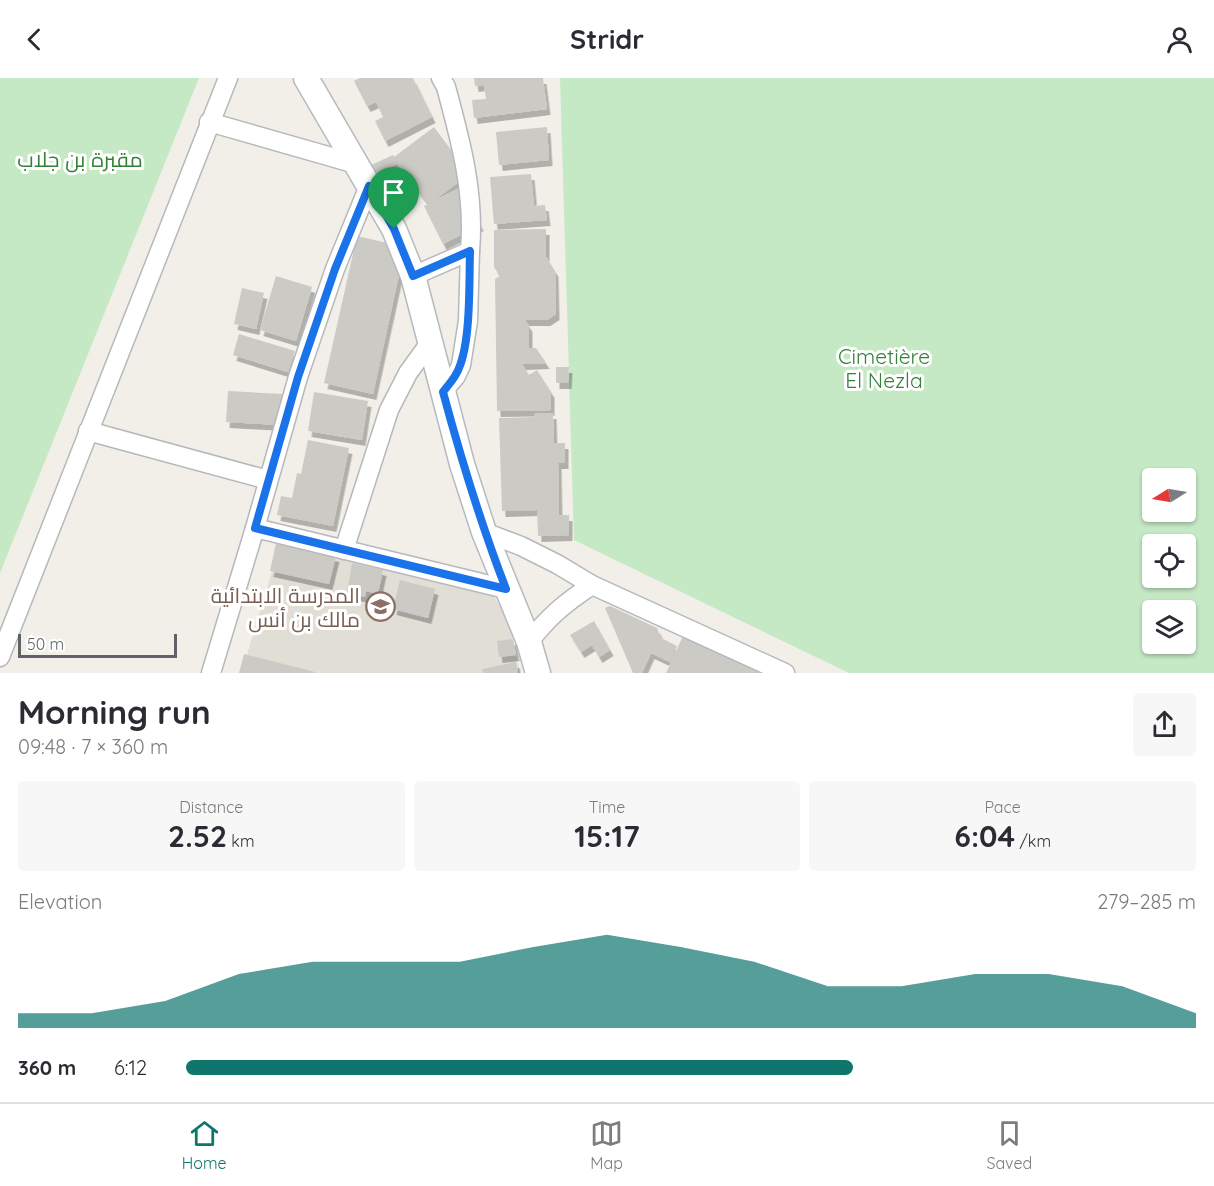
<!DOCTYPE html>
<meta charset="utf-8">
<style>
body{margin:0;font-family:Quicksand,Cairo,sans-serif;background:#f7f7f7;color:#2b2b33;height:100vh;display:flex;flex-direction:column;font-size:22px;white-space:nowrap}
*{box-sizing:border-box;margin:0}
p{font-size:20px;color:#7c7c81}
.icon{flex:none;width:33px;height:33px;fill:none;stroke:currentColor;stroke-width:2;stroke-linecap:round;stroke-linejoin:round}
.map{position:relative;height:595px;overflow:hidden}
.panel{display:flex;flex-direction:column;background:#fff;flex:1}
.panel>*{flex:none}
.needle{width:39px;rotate:259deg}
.tools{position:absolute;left:1142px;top:390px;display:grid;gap:12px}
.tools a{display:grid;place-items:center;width:54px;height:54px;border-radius:6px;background:#fff;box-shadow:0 2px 4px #0004;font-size:30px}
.scale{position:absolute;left:18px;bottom:15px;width:159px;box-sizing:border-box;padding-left:6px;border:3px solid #5f6368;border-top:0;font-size:16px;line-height:21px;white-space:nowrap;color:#5f6368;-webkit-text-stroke:4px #fff;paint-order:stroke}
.pin{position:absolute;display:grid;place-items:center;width:51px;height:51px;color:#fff;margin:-62px -26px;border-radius:50% 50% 50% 0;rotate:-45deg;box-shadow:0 0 6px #0007}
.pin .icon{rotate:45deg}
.round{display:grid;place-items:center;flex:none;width:63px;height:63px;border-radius:6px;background:#f7f7f7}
.headline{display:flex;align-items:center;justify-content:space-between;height:102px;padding:0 18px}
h1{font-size:33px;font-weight:800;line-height:45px}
.metrics{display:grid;grid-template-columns:repeat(3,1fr);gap:9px;height:102px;padding:6px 18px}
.metrics div{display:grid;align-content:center;border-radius:6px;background:#f7f7f7;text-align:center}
.metrics b{font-size:30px;font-weight:800}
.metrics small{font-size:16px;font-weight:400}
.metrics p{font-size:16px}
.chart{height:168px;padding:12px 18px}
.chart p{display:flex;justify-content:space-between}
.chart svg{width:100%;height:108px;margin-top:6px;fill:#0f766e;opacity:.7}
ul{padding:0 18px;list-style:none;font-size:20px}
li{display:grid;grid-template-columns:96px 72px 1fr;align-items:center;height:45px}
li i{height:15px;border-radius:8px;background:#0f766e}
header{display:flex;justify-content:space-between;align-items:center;height:78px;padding:0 18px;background:#fff;font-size:27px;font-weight:800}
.dock{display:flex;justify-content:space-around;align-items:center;height:84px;border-top:2px solid #e1e1e2;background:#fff;font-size:16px;color:#7c7c81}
.dock a{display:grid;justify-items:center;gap:3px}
.dock .on{color:#0f766e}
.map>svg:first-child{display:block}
.education{fill:#e1ded6}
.green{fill:#c5e8c5;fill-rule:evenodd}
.building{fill:#cccac5;filter:url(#shadow)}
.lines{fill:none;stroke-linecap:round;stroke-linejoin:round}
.street-casing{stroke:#b5b8bc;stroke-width:21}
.secondary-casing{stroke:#b6babf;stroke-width:27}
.street{stroke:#fff;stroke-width:18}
.secondary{stroke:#fff;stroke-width:24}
.route-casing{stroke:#fff;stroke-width:12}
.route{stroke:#1a73e8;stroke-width:8}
.labels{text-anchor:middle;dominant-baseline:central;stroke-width:6;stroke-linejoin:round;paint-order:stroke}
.park-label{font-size:21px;fill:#348238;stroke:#fff}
.education-label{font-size:21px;fill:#785e54;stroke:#fff;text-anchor:end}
</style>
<header><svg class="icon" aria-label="back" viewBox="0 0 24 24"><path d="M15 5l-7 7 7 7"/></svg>Stridr<svg class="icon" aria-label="person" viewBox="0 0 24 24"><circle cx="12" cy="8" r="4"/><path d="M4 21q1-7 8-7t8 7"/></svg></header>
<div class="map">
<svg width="1214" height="595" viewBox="0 0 1214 595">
<defs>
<filter id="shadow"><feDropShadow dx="3.5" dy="6" stdDeviation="0" flood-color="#0004"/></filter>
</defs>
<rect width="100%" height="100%" fill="#f1efe8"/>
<path class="education" d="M282,460l211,57 15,24 12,54h-272l-6,-2z"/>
<g class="green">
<path d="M0,0h199l-199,495z"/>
<path d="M560,0h654v595h-365l-275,-133zM1152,400h33v34h-33zM1152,466h33v34h-33zM1152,532h33v34h-33z"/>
</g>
<g class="building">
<path d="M360,0h53l19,39 -47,24 -10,-20 8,-4 -7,-15 -9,4 -13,-25z"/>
<path d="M474,0h69l4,31 -73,9 -2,-18 14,-1 -2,-14 -9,1z"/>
<path d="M434,49l35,47 -37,28 29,-15 19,38 -37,19 -19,-38 4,-2 -31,-40 -23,11 -5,-9 24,-11 1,2z"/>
<path d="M547,49l2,33 -50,5 -3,-33z"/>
<path d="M531,96l3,32 11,-1 2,15 -53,4 -4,-47z"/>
<path d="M546,151v28l9,14 1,43 -9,6h-22l4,6v22h7l10,15 -24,1 7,11 8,-5 14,22v18l-54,1 -2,-132 5,-3 -6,-9v-37z"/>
<path d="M357,158l48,11 -32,147 -49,-11z"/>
<path d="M276,198l36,11 -16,54 -36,-11z"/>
<path d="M242,210l22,5 -8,36 -22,-5z"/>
<path d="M239,256l56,17 -7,21 -55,-17z"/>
<path d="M556,289h13l-1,16h-12z"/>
<path d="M228,313l54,3 -2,31 -54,-3z"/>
<path d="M314,314l54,9 -6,39 -54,-9z"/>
<path d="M553,335l1,30h11v20h-7l1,52h10v20l-31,1 -1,-26 -35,1 -3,-93 35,-1v-3z"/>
<path d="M308,362l41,8 -16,78 -56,-11 4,-19 11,2 5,-25 4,1z"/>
<path d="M276,465l60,13 -7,28 -59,-13z"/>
<path d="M352,485l31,7 -5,24 -12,-3 -1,6 -18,-4z"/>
<path d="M400,502l35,9 -7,29 -35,-9z"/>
<path d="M610,528l47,22 4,10 16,8 -7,16 -19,-9 -9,20h-9l-28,-65z"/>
<path d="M594,543l16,29 -11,7 -7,-12 -11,7 -11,-17z"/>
<path d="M683,558l77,37h-94z"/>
<path d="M513,561l3,16 -17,2 -2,-16z"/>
<path d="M244,576l71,18v1h-76z"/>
<path d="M516,584l2,11h-35l-1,-4z"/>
</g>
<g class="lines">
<defs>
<g id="street">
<path d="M209,44l147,42"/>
<path d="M413,198l57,-25c5,-57 -9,-109 -24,-164l-5,-9"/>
<path d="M443,313l13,-15 5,-11 7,-44 2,-70"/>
<path d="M88,353l180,49"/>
<path d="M255,450l251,61"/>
<path d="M484,454l37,14 36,18 35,21 193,88"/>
<path d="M344,472l45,-140 19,-37 21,-29"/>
<path d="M529,564c20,-26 36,-39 63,-57"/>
<path d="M0,579l228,-579"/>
<path d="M211,595l44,-145 43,-151 37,-108 34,-83"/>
</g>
<path id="secondary" d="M306,0l88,151 19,47 49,188 22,68 45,110 9,31"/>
</defs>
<use href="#street" class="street-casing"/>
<use href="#secondary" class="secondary-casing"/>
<use href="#street" class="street"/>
<use href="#secondary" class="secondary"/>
</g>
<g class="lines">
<defs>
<path id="route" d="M369,108l25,43 19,47 57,-25c-1,31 1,89 -11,117 -3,9 -10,16 -16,24 18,67 38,132 63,197l-251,-61 43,-151 37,-108z"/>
</defs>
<use href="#route" class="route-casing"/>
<use href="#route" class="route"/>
</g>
<defs>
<symbol id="school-ring" viewBox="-11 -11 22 22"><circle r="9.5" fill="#fff" stroke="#8d6e63" stroke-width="1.5"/><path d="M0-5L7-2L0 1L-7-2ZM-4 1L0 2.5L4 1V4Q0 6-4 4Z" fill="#8d6e63"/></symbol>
</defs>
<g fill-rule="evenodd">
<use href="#school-ring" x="364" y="512" width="33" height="33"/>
</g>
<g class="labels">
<g class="park-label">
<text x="80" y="81">مقبرة بن جلاب</text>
<text x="884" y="278">Cimetière<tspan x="884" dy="24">El Nezla</tspan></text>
</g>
<g class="education-label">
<text x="360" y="517">المدرسة الابتدائية<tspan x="360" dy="24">مالك بن أنس</tspan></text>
</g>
</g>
</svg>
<div class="tools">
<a><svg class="needle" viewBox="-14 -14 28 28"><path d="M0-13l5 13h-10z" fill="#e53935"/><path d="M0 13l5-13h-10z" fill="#7c7c81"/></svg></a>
<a><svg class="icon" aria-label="locate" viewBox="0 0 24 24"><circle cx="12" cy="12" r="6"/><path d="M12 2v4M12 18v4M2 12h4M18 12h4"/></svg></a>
<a><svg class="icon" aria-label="layers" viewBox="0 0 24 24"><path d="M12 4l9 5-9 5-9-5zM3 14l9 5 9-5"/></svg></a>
</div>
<div class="scale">50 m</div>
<div class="pin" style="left:394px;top:151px;background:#1e9e55"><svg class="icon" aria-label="arrive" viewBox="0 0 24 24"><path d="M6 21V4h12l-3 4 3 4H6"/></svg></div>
</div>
<section class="panel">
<div class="headline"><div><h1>Morning run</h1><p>09:48 · 7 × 360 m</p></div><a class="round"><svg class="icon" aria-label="share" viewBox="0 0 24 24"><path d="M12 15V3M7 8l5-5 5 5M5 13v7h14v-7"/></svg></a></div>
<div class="metrics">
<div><p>Distance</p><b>2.52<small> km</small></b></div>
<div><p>Time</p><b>15:17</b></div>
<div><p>Pace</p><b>6:04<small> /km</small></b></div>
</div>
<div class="chart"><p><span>Elevation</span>279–285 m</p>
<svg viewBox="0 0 160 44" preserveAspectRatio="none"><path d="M0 44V38L10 38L20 33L30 22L40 17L50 17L60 17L70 11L80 6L90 11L100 17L110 27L120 27L130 22L140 22L150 27L160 38V44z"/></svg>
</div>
<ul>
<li><b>360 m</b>6:12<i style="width:66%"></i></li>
</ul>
</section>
<nav class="dock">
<a class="on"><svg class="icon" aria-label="home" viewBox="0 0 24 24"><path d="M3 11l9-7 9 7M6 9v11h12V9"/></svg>Home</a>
<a><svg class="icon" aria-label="map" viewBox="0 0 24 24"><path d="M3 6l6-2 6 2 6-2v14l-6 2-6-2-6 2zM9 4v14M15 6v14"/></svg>Map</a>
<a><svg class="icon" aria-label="saved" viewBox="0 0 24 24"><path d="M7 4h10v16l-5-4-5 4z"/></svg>Saved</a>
</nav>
